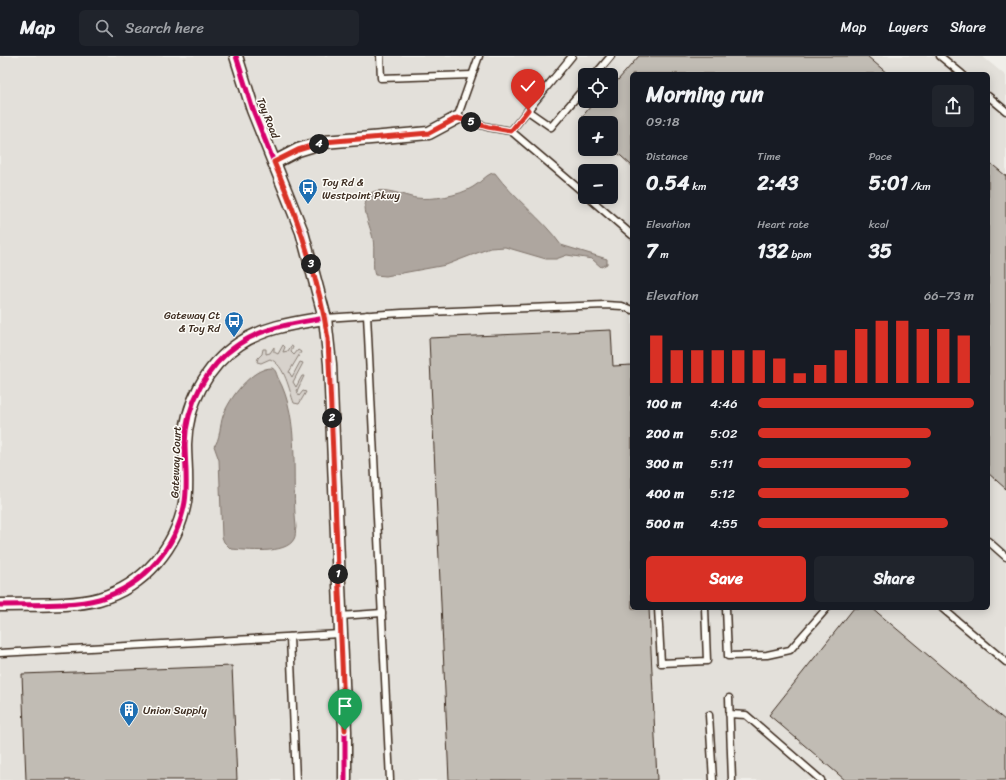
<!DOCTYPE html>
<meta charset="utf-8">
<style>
body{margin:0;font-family:Sriracha,sans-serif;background:#20242c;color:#f1f3f6;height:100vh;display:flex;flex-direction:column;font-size:15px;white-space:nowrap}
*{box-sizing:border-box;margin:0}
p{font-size:13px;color:#9ea1a6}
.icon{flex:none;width:22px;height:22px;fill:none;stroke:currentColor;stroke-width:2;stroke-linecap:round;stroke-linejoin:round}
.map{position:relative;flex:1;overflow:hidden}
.drawer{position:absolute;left:630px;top:16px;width:360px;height:538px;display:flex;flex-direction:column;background:#171b24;border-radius:6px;box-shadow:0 2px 10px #0003}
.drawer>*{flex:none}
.tools{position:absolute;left:578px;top:12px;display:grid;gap:8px}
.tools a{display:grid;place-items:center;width:40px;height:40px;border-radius:6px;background:#171b24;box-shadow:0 2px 10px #0003;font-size:20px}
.pin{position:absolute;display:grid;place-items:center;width:34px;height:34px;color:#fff;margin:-41px -17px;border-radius:50% 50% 50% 0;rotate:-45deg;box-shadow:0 0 4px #0007}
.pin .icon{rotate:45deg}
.km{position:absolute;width:20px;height:20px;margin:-10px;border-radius:50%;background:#222;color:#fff;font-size:11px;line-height:20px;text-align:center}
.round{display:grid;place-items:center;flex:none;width:42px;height:42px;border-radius:6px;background:#20242c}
.summary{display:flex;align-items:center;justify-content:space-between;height:68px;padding:0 16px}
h1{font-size:22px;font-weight:700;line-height:30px}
.metrics{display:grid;grid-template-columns:repeat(3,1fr);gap:6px;height:68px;padding:4px 16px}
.metrics div{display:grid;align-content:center}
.metrics b{font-size:20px;font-weight:700}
.metrics small{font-size:11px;font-weight:400}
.metrics p{font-size:11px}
.chart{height:112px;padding:8px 16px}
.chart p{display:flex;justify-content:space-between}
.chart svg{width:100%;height:72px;margin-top:4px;stroke:#d93025;stroke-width:6}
.action{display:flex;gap:8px;margin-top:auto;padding:8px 16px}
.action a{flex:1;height:46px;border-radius:6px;background:#d93025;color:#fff;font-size:16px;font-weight:700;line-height:46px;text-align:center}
.action a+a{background:#20242c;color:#f1f3f6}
ul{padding:0 16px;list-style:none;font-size:13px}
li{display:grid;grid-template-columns:64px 48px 1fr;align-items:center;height:30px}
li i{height:10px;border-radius:5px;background:#d93025}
header{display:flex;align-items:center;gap:24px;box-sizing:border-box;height:56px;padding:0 20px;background:#171b24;border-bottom:1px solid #363941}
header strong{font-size:19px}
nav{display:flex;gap:22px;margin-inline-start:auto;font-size:14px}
.search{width:280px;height:36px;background:#20242c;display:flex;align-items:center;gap:10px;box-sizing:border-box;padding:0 14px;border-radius:6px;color:#9ea1a6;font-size:15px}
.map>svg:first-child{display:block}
.built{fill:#e3e0da;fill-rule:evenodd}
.green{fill:#d7d2cc;stroke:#897e75}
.water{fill:#aea69f;stroke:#80746b}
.building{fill:#c1bcb4;stroke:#3b2a1e}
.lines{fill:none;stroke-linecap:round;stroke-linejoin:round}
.lane-casing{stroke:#3b2a1e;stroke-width:9}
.street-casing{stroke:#3b2a1e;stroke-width:15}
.lane{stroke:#fdfcf7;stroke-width:6}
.street{stroke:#fdfcf7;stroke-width:12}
.cycleway-casing{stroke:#fdfcf7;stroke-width:8}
.cycleway{stroke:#d6006c;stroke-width:5}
.route-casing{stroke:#fff;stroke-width:8}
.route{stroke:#d93025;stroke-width:5}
.labels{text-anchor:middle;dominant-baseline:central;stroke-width:3;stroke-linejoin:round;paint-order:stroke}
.street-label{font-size:11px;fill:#3b2a1e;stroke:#fdfcf7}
.poi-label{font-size:11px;fill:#3b2a1e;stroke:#fdfcf7;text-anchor:start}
</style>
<header>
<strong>Map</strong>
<div class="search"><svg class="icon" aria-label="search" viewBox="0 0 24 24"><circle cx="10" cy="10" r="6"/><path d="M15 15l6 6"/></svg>Search here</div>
<nav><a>Map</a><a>Layers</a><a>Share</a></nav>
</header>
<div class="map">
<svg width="1006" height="724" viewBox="0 0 1006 724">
<rect width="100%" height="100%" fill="#f1efea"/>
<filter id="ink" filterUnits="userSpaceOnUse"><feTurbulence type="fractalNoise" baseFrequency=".025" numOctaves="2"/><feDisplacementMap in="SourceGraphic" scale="8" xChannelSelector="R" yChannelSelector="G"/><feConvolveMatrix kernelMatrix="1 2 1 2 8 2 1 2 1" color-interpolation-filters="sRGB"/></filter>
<g filter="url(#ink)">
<path class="built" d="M0,0h982l24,20v704h-1006zM632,18h356v534h-356zM585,19h26v26h-26zM585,67h26v26h-26zM585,115h26v26h-26z"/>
<path class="green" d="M283,289l2,2 -2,5 5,-1 3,-5 2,1 -2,5 3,3 4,-5 3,2 -12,20 3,5 8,-15 3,1 -10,19 3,5 6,-11h2l-7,15 2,5 4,-5 3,1 -7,12 -5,-1c-5,-13 -9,-38 -24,-44l-9,4 -4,-1 1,-4 4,-4 1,-5h3v5l4,-1 4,-6v5l4,2z"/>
<g class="water">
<path d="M492,117h3c19,26 47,45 66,72l46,14v5l-6,3 -9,-8 -25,-4 -11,4h-10l-41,-12 -15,1 -44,17 -60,11 -11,-1c-3,-5 0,-27 -2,-36 -2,-12 -14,-33 -4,-44 9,-11 35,1 47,3 16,2 43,-2 57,-11 7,-4 12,-11 19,-14z"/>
<path d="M272,312c4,2 4,5 6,10 23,41 13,102 18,149 -1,4 0,9 -2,12 -8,16 -48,11 -63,10l-7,-7 -2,-5 -3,-77 -5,-14c6,-5 6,-22 9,-30 6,-17 28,-48 49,-48z"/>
</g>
<g class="building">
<path d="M639,0h228l21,18h-256v92l-21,-19v-24h-24l-6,-5 14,-17h16v-13z"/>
<path d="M988,105l18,15v313l-18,-16z"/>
<path d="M611,274l2,36 19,-1v243h17l8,172h-208l-20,-442z"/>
<path d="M854,552h18l134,113v59h-161l-76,-65z"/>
<path d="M232,610l5,114h-211l-4,-106z"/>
</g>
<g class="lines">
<defs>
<g id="lane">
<path d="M380,0l1,22 91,-3"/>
<path d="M479,0l-22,62 31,9 23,4 74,63"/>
<path d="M940,0l22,18"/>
<path d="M595,19l16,-19"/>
<path d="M988,40l18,15"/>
<path d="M528,55l23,16 34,-40"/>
<path d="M511,75l61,-75"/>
<path d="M588,141l44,38"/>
<path d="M367,259l23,465"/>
<path d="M325,262l77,-5 203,-8 17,1 10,4"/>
<path d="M988,485l18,16"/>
<path d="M658,552l3,55 46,-2 -2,-53"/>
<path d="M726,552l2,48 39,-1 23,-5 37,-42"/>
<path d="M942,552l64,54"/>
<path d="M340,560l42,-3"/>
<path d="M290,581l6,143"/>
<path d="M0,597l340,-19"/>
<path d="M729,642l3,82"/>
<path d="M729,658l17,1 75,65"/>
<path d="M709,659l4,65"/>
</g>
<g id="street">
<path d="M236,0l17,54 49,122 23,86 5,46 15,367v49"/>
<path d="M275,106l23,-12 26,-8 105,-9 28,-15"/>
<path d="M0,549c31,-1 70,2 99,-6 45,-13 78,-52 86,-97 3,-20 0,-39 0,-58 1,-39 21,-78 54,-100 25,-17 56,-21 86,-26"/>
</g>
</defs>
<use href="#lane" class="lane-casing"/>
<use href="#street" class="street-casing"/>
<use href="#lane" class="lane"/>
<use href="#street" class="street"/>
<defs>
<g id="cycleway">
<path d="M236,0l17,54 49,122 23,86 5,46 15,367v49"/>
<path d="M0,549c31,-1 70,2 99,-6 45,-13 78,-52 86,-97 3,-20 0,-39 0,-58 1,-39 21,-78 54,-100 25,-17 56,-21 86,-26"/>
</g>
</defs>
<use href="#cycleway" class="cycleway-casing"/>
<use href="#cycleway" class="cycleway"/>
</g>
</g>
<g class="lines" filter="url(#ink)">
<defs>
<path id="route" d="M345,674l-17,-391c-9,-61 -30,-120 -54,-177l24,-12 26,-8 105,-9 28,-15 31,9 23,4 17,-21"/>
</defs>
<use href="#route" class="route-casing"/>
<use href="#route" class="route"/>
</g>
<defs>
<symbol id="bus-pin" viewBox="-11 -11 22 30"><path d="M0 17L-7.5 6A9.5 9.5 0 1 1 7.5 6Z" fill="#1f6fb2" stroke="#fdfcf7"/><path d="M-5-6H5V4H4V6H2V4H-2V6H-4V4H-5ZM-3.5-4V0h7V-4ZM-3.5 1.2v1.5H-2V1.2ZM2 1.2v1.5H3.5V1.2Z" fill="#fff"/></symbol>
<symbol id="building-pin" viewBox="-11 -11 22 30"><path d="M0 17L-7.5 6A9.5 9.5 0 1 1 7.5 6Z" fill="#1f6fb2" stroke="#fdfcf7"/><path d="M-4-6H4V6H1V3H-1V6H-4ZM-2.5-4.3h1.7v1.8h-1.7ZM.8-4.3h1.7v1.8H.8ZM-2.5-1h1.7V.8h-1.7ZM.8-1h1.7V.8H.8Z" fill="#fff"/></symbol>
</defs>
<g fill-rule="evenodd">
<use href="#bus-pin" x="297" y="121" width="22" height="30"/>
<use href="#bus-pin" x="223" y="254" width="22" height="30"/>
<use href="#building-pin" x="118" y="643" width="22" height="30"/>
</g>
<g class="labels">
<g class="street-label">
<text transform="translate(268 62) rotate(68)">Toy Road</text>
<text transform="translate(176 406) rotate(-88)">Gateway Court</text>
</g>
<g class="poi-label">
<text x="322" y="126">Toy Rd &amp;<tspan x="322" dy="13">Westpoint Pkwy</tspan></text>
<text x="220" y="259" text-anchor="end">Gateway Ct<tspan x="220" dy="13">&amp; Toy Rd</tspan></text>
<text x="143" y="654">Union Supply</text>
</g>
</g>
</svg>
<div class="tools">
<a><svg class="icon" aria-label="locate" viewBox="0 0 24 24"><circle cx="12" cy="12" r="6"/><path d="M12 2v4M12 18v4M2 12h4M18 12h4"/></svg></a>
<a>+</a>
<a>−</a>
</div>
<div class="pin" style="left:345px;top:674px;background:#1e9e55"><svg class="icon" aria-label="arrive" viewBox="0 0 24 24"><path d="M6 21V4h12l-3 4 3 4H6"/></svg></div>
<div class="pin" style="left:528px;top:54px;background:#d93025"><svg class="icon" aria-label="check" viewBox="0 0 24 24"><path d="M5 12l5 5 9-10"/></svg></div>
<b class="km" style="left:338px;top:518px">1</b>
<b class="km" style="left:332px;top:362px">2</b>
<b class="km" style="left:311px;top:208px">3</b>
<b class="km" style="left:319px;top:88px">4</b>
<b class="km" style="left:471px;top:66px">5</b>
<section class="drawer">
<div class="summary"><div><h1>Morning run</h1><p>09:18</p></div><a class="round"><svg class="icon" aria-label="share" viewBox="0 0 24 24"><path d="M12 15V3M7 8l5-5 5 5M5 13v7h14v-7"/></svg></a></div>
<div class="metrics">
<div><p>Distance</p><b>0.54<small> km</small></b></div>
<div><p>Time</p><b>2:43</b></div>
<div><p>Pace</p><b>5:01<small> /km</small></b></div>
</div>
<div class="metrics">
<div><p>Elevation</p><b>7<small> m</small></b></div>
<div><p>Heart rate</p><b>132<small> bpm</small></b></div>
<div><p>kcal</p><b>35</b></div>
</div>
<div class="chart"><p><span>Elevation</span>66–73 m</p>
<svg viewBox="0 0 160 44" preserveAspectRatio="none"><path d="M5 44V15M15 44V24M25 44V24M35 44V24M45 44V24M55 44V24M65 44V29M75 44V38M85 44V33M95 44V24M105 44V11M115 44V6M125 44V6M135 44V11M145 44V11M155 44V15"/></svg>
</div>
<ul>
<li><b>100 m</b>4:46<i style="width:100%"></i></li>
<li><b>200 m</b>5:02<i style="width:80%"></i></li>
<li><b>300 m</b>5:11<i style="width:71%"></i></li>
<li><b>400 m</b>5:12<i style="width:70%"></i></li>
<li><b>500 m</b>4:55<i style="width:88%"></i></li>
</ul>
<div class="action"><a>Save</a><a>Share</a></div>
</section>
</div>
